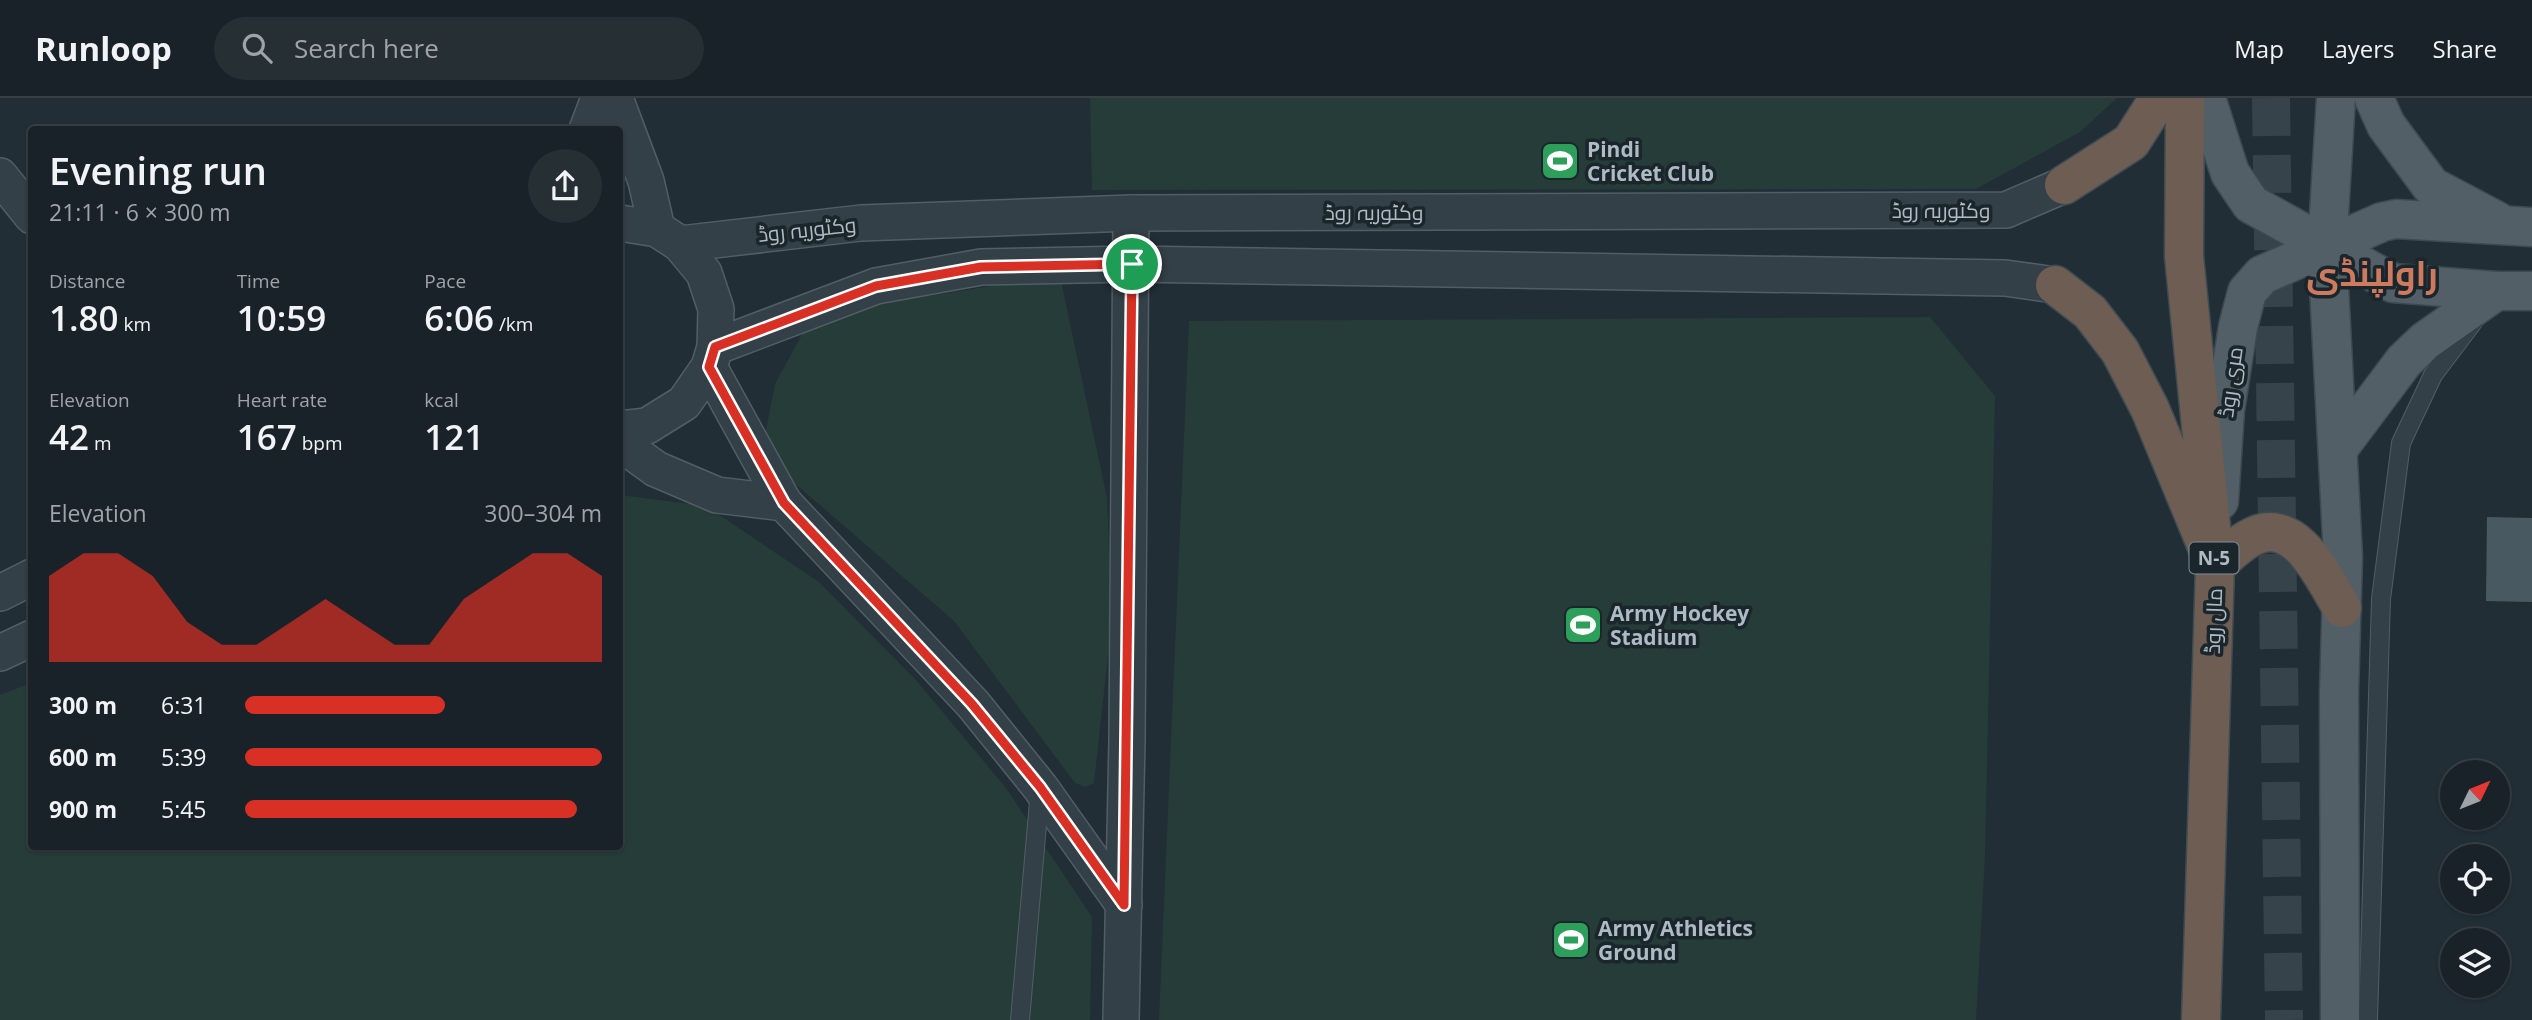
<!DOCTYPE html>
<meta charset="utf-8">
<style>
body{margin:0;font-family:"Open Sans",Cairo,sans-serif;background:#262f34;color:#f1f3f6;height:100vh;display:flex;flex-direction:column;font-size:26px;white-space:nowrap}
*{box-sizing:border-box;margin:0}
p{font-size:23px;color:#9fa4a8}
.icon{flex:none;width:38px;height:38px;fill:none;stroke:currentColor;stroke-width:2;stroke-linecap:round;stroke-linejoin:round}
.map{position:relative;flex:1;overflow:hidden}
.sheet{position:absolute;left:28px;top:28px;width:595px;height:724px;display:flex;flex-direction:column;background:#192228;border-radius:7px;box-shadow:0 2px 5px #0004,0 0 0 2px #373f45}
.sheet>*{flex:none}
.needle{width:46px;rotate:47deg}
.buttons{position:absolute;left:2440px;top:662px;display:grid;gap:14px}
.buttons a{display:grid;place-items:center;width:70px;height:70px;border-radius:50%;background:#192228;box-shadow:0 2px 5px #0004,0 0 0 2px #373f45;font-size:35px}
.pin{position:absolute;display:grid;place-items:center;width:60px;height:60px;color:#fff;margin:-30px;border:4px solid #fff;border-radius:50%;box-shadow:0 2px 7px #0007}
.round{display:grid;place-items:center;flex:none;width:74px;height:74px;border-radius:37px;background:#262f34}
.headline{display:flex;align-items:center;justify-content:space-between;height:119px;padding:0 21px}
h1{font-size:38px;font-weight:600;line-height:52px}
.figures{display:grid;grid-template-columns:repeat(3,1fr);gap:10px;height:119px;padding:7px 21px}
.figures div{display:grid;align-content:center}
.figures b{font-size:35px;font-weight:600}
.figures small{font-size:19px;font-weight:400}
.figures p{font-size:19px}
.chart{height:196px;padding:14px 21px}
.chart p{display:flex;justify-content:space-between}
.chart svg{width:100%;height:126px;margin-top:7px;fill:#d93025;opacity:.7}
ul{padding:0 21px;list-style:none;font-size:23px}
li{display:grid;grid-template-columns:112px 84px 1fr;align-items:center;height:52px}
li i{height:18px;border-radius:9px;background:#d93025}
header{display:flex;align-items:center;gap:42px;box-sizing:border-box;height:98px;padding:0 35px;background:#192228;border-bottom:2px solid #373f45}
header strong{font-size:33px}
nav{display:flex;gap:38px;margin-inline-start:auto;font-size:24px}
.search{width:490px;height:63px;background:#262f34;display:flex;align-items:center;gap:18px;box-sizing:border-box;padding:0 24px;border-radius:38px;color:#9fa4a8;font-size:26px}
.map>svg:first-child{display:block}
.green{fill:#263c38}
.building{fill:#495962}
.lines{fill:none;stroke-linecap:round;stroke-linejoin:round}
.highway-tunnel{stroke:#36434b;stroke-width:38;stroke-dasharray:38 19;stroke-linecap:butt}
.lane-casing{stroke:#525e65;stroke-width:20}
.street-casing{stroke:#525e65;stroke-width:38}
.primary-casing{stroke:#3e4951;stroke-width:41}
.highway-casing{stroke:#3f4b52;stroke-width:41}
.lane{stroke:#344047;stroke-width:18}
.street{stroke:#344047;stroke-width:35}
.primary{stroke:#525f67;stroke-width:38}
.highway{stroke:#6d5d52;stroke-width:38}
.route-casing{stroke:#fff;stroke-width:14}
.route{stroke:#d93025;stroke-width:9}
.labels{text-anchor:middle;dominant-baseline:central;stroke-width:7;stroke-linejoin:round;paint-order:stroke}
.shield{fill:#1a252c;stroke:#828e96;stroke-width:2}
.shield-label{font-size:19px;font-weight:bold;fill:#afbbc4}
.poi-label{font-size:21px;font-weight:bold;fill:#afbbc4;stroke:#1a252c;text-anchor:start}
.street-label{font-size:21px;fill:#afbbc4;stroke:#1a252c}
.town-label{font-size:35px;font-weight:bold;fill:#ce7a5f;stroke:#1a252c}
</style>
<header>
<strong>Runloop</strong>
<div class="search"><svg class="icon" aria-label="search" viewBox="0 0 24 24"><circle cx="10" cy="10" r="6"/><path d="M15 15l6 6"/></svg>Search here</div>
<nav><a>Map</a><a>Layers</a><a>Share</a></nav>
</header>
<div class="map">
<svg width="2532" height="922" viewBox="0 0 2532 922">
<rect width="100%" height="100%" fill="#212e36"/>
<g class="green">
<path d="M1090,0h1027l-37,34 -104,57 -884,1z"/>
<path d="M1061,183l46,217 5,121 -18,164 -9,4 -10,-4 -121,-162 -162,-140 -28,-41 11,-56 32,-59 66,-31 57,2 79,-13z"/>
<path d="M1930,219l65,79 -10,459 -9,165h-817l30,-699z"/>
<path d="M620,397l86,11 113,76 97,98 90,108 86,129 -2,103h-1090v-325l31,-12 1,164h588z"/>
</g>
<path class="building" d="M2487,419l45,1v84l-46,-1z"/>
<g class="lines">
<path class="highway-tunnel" d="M2271,0l13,922"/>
<defs>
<g id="lane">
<path d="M1020,922l20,-230"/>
<path d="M2368,922l13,-421 20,-156 32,-68 40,-53"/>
</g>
<g id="street">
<path d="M615,0l31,83 11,48"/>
<path d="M587,32l12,-32"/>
<path d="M0,78l32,40"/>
<path d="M620,125l37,6 23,15 24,29 12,36 -1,38 -6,20 -25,36 -37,23 -27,3"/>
<path d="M680,146l181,-21 270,-10 875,-3 58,-25"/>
<path d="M715,249l161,-61 105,-19 151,-3 873,14 50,7"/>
<path d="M709,269l75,136 189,201 67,83 84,118"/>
<path d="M620,345l36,26 61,26 67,8"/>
<path d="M0,495l32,-16"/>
<path d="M0,555l32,-15"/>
<path d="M1121,922l6,-280 4,-527"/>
</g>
<g id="primary">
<path d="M2206,0l24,75 21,31 142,79 103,8h36"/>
<path d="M2336,0l-9,150 16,309 -4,135 1,328"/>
<path d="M2374,0l12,27 45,61 66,35"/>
<path d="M2338,351l66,-88 21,-20 71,-50"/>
<path d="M2219,403l6,-91 13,-83 9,-35 15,-17 120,-53 14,-3 136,8"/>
</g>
<g id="highway">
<path d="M2185,0l-1,158 31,310 -14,454"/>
<path d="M2064,87l67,-43 28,-44"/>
<path d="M2055,187l35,27 30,39 30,58 65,157c12,-10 25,-24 39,-30 43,-20 70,43 88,72"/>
</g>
</defs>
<use href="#lane" class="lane-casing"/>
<use href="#street" class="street-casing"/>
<use href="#primary" class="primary-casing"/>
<use href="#highway" class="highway-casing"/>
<use href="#lane" class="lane"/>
<use href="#street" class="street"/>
<use href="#primary" class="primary"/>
<use href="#highway" class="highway"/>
</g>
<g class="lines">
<defs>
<path id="route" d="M1132,166l-8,641 -84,-118 -68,-83 -188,-201 -75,-136 6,-20 161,-61 105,-19z"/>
</defs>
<use href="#route" class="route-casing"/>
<use href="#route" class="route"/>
</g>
<defs>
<symbol id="stadium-square" viewBox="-11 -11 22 22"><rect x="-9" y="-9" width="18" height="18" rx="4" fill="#2e9e5b" stroke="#1a252c"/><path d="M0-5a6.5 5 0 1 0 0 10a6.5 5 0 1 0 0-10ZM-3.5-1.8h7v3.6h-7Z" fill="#fff"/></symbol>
</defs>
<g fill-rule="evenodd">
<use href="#stadium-square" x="1538" y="41" width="44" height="44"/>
<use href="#stadium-square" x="1561" y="505" width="44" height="44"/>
<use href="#stadium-square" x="1549" y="820" width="44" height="44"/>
</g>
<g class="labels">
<rect class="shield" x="2189.5" y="444.5" width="49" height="31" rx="5"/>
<g class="shield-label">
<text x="2214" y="460">N-5</text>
</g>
<g class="poi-label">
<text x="1587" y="51">Pindi<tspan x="1587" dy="24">Cricket Club</tspan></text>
<text x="1610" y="515">Army Hockey<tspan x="1610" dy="24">Stadium</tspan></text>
<text x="1598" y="830">Army Athletics<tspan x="1598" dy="24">Ground</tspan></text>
</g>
<g class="street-label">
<text x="1941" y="112">وکٹوریہ روڈ</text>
<text x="1374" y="114">وکٹوریہ روڈ</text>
<text transform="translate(807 131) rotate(-6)">وکٹوریہ روڈ</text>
<text transform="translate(2230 284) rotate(-82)">مری روڈ</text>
<text transform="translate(2213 523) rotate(-88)">مال روڈ</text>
</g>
<g class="town-label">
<text x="2372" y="174">راولپنڈی</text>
</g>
</g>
</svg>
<div class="buttons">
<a><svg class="needle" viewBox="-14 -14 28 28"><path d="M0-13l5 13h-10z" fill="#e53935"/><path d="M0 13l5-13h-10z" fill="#9fa4a8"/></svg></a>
<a><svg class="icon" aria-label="locate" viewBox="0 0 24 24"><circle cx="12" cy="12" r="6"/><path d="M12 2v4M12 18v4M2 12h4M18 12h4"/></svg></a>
<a><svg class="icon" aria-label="layers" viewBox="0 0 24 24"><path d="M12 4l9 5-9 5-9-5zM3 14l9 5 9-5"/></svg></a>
</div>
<div class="pin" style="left:1132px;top:166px;background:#1e9e55"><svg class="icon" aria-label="arrive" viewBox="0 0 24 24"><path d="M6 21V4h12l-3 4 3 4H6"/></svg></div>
<section class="sheet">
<div class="headline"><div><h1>Evening run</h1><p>21:11 · 6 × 300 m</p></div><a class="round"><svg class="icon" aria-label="share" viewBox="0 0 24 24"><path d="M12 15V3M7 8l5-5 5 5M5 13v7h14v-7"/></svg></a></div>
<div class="figures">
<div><p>Distance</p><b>1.80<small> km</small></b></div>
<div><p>Time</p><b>10:59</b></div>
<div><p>Pace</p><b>6:06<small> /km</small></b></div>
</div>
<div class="figures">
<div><p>Elevation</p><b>42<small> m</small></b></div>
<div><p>Heart rate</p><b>167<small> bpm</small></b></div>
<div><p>kcal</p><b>121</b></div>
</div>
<div class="chart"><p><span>Elevation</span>300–304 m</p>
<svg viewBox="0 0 160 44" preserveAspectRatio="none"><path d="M0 44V14L10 6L20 6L30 14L40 30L50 38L60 38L70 30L80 22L90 30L100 38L110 38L120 22L130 14L140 6L150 6L160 14V44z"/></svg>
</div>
<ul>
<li><b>300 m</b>6:31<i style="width:56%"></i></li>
<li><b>600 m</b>5:39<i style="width:100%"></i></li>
<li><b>900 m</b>5:45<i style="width:93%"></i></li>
</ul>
</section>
</div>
